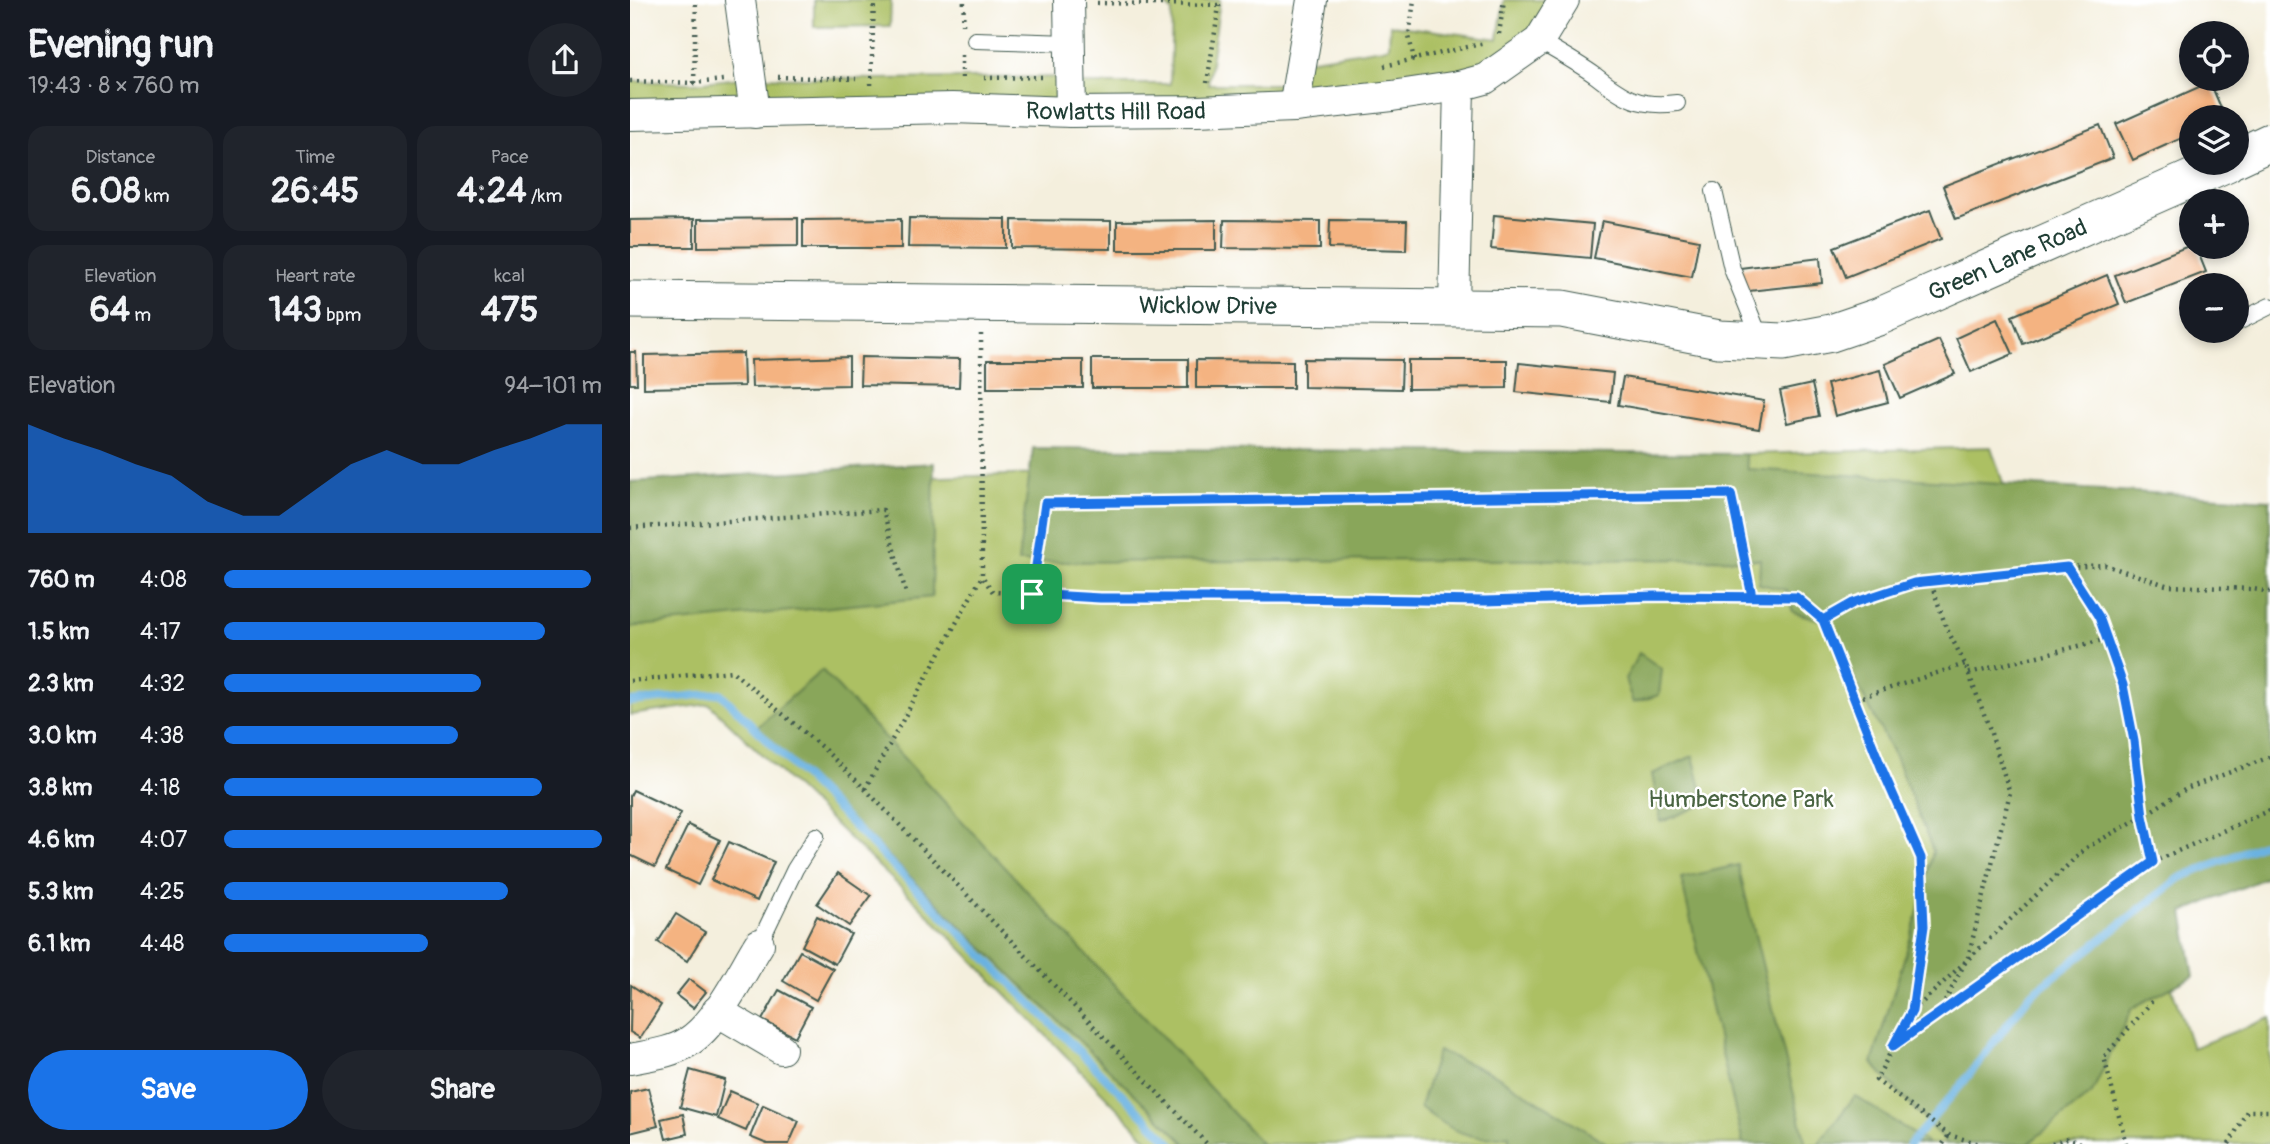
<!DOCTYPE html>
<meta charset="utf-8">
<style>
body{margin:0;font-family:Pangolin,sans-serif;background:#20242c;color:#f1f3f6;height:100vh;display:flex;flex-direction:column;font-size:26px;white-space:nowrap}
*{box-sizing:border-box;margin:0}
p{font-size:23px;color:#9ea1a6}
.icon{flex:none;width:38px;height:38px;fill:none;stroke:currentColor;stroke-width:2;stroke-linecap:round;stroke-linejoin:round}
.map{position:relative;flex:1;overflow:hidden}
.details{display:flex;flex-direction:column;background:#171b24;width:630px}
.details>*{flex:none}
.buttons{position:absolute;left:1549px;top:21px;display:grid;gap:14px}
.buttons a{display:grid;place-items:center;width:70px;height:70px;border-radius:50%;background:#171b24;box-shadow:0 4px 10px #0003;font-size:35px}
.pin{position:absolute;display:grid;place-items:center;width:60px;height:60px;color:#fff;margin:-30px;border-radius:14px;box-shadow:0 4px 10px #0006}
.round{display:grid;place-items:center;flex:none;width:74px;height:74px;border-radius:37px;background:#20242c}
.summary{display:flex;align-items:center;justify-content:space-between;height:119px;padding:0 28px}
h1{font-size:38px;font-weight:700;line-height:52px}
.figures{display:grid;grid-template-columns:repeat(3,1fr);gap:10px;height:119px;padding:7px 28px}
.figures div{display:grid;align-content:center;border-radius:18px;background:#20242c;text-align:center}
.figures b{font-size:35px;font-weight:700}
.figures small{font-size:19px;font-weight:400}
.figures p{font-size:19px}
.chart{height:196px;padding:14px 28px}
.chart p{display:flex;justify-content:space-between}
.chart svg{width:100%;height:126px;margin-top:7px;fill:#1a73e8;opacity:.7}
.action{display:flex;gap:14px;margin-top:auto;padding:14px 28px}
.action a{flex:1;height:80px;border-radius:42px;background:#1a73e8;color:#fff;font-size:28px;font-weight:700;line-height:80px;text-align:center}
.action a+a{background:#20242c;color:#f1f3f6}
ul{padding:0 28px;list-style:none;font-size:23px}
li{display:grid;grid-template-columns:112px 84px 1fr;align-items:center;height:52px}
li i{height:18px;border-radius:9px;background:#1a73e8}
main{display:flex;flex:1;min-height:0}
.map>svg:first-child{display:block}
.green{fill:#acc064;stroke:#667e4c;stroke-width:2}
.forest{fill:#89a65a;stroke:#547247;stroke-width:2}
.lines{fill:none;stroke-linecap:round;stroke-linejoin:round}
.stream{stroke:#6ab2e1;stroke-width:8}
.building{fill:#f4b381}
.service-casing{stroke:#3f584d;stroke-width:18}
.minor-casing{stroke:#3f584d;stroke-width:32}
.tertiary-casing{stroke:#3f584d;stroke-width:39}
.path{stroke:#3f584d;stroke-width:4.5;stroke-dasharray:2 5;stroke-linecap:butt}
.service{stroke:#fff;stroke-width:16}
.minor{stroke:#fff;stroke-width:30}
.tertiary{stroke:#fff;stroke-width:37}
.route-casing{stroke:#fff;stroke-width:14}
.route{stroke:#1a73e8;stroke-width:9}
.labels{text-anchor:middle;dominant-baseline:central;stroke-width:5;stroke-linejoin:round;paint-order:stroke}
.street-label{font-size:24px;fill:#1f3d34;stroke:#fff}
.park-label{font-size:24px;fill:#496442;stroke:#fff}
</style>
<main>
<section class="details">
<div class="summary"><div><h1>Evening run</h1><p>19:43 · 8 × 760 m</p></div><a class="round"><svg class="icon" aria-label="share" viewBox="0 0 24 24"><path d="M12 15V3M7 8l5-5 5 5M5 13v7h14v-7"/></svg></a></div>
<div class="figures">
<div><p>Distance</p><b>6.08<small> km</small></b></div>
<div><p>Time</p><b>26:45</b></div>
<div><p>Pace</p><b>4:24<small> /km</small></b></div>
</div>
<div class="figures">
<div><p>Elevation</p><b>64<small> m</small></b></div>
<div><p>Heart rate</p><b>143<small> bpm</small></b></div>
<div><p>kcal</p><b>475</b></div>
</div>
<div class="chart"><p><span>Elevation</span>94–101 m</p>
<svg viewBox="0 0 160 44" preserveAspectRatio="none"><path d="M0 44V6L10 11L20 15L30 20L40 24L50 33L60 38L70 38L80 29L90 20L100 15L110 20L120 20L130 15L140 11L150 6L160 6V44z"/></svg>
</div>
<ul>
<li><b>760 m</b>4:08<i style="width:97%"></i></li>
<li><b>1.5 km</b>4:17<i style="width:85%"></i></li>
<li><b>2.3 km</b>4:32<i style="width:68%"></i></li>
<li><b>3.0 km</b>4:38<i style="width:62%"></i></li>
<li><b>3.8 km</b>4:18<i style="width:84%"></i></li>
<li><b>4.6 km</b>4:07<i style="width:100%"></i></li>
<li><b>5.3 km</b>4:25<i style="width:75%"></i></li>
<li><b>6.1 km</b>4:48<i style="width:54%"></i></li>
</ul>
<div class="action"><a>Save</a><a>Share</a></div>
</section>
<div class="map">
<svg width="1640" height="1144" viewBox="0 0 1640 1144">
<rect width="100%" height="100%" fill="#fff"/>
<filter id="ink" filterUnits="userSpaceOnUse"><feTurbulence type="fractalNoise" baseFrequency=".0143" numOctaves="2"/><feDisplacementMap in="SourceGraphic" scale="14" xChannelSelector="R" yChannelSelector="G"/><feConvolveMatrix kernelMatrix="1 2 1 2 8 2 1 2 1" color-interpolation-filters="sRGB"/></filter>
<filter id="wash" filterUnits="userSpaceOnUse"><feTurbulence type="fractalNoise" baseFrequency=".00686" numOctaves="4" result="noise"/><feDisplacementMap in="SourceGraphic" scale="28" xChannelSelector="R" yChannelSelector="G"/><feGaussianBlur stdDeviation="1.57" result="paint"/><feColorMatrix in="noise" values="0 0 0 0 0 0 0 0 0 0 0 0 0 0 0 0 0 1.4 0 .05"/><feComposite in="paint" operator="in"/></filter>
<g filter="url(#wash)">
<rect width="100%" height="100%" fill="#f4efdd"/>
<g class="green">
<path d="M184,0h77l-1,26 -76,1z"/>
<path d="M535,0h55l-12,84h89l4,-23 88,-14 1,-22 108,14 6,-39h60l-48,59 -124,37 -762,18v-33l64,2 56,-6 121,2 199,-2 1,7h99l2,-73 -7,-6z"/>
<path d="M1361,447l201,601 78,-30v126h-1118l-234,-240 -209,-200 -79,11v-229z"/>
</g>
<g class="forest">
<path d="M403,448l712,6 3,15 522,31v376l-87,36 11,64 -62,32 -40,85 -64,51h-81l-75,-81 43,-140 18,-72 -38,-94 -71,-136 -31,-9 -7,-22 -27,-6 1,-25 -742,3z"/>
<path d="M304,463l-2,134 -302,30v-145z"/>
<path d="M1009,653l23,16 -3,26 -26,8 -8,-24z"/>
<path d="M192,670l440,474h-76l-430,-416z"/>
<path d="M1063,756l12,48 -44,18 -9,-48z"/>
<path d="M1108,865l68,279h-63l-62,-266z"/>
<path d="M808,1051l56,23 114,70h-99v-9c-35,9 -62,-6 -89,-28z"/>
<path d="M1225,1096l74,48h-111z"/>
</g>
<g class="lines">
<g class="stream">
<path d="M0,702l90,-9 452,451"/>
<path d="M1280,1144l52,-60 68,-89 150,-117 90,-37"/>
</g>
</g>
<g id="blocks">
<g class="building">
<path d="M1580,82l15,35h-34v17l-58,26 -17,-36z"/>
<path d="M1470,125l13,33 -157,61 -13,-33z"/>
<path d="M1300,210l11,29 -95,38 -12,-30z"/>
<path d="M864,215l99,9 -3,34 -99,-9z"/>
<path d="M168,218v28l-100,1v-28z"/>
<path d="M279,218l97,1v29l-98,-1z"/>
<path d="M64,219v28h-64v-27z"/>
<path d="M271,219v29h-98v-28z"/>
<path d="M382,220l99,1v28l-99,-1z"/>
<path d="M586,220v30h-99v-29z"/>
<path d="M594,220l96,1v28l-97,-1z"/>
<path d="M700,220l77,1 -1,29 -77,-2z"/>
<path d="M972,221l97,19 -7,37 -98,-19z"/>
<path d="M1561,245l5,2 10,25 -80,31 -11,-28z"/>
<path d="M1190,258l2,25 -73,8 -17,-22z"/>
<path d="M1477,275l12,29 -96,40 -11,-28z"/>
<path d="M1367,319l16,35 -42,18 -15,-34z"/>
<path d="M1309,340l16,34 -55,24 -15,-34z"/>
<path d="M0,352h6l1,32h-7z"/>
<path d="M113,353l1,33 -100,2v-33z"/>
<path d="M219,357v28l-97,2 -1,-27z"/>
<path d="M231,357l99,2 -1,28 -99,-2z"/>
<rect x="462" y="359" width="96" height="29"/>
<path d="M674,359l98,1 -1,29 -97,-2z"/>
<rect x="357" y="360" width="96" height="28"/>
<path d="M566,360l97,1v27h-97z"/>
<path d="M778,360h99v28l-99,1z"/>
<path d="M889,363l94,10 -3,29 -94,-10z"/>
<path d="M1250,370l8,32 -53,14 -8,-32z"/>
<path d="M993,377l141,24 -5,28 -141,-24z"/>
<path d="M1182,384l7,32 -32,7 -7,-32z"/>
<path d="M3,790l48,23 -26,54 -25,-12v-59z"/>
<path d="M58,825l32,15 -22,45 -32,-15z"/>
<path d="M99,842l45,20 -17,39 -46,-21z"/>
<path d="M208,873l33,23 -22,30 -32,-22z"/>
<path d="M46,914l29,18 -18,29 -29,-19z"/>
<path d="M187,916l34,18 -16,30 -33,-18z"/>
<path d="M170,951l33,18 -17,31 -33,-19z"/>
<path d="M59,979l17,13 -13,16 -17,-13z"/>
<path d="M1,985l30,20 -21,33 -10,-6z"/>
<path d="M149,990l32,17 -16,30 -33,-17z"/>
<path d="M60,1070l35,10 -9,37 -36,-10z"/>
<path d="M18,1088l10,38 -28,7v-41z"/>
<path d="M100,1091l28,12 -12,28 -28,-12z"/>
<path d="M133,1105l36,16 -10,23h-22l-17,-7z"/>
<path d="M53,1114l4,20 -21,5 -5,-20z"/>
</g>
</g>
</g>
<g filter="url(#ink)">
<use href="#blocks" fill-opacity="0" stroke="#3f584d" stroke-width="2"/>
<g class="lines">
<defs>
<g id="service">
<path d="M345,40l95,3"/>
<path d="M909,41c19,11 39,22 57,35 28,22 44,32 81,27"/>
<path d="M1084,191l18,78 29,71"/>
<path d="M1606,323l34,-17"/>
<path d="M129,944l36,-75 21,-33"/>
</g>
<g id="minor">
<path d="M110,0l15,113"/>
<path d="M439,0l2,112"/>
<path d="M664,107l18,-107"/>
<path id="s1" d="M0,115l322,-7 119,4 126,-1 97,-4 98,-11 67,-10 26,-7 54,-38 25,-41"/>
<path d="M824,307l5,-221"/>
<path d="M87,1011l64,38"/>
<path d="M0,1059c19,-4 41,-6 58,-17 29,-18 53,-69 71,-98"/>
</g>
<g id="tertiary">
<path d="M1606,158l34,-16"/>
<path id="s2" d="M0,300l932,9 157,30 64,3 48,-9 47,-16 349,-154"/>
</g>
</defs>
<use href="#service" class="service-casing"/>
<use href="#minor" class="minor-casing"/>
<use href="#tertiary" class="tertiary-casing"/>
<g class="path">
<path d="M467,3l122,2"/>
<path d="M333,25l1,-25"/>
<path d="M869,34l5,-34"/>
<path d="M784,60l-5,-24 5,-36"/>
<path d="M754,66l101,-23"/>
<path d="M148,77l78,2"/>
<path d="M332,78v-23"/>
<path d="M354,78l61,-1"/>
<path d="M0,81l64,2 29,-3"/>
<path d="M64,83l2,-83"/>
<path d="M577,83l13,-83"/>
<path d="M241,85l3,-85"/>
<path d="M351,334l1,242 11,16 107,6 385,3 171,-5 140,1 27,23 59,149 39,89 3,68 -12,85 -36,69 73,55 31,9"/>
<path d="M0,528l253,-18 23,83"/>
<path d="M1437,568l32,49 24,68 12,56 8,75 10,46"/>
<path d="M1300,580l102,-11 73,-4 64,21 84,3 17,3"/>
<path d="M402,594l13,-91 686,-9 21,102"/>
<path d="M1193,620l30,-17 77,-23 16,47 19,37 24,63 21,66 -42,164 -29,56"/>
<path d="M1339,673l138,-34"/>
<path d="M0,681l102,-10 93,79 40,39 342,355"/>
<path d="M1226,699l109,-35"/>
<path d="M235,789l117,-213"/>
<path d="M1283,1011l173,-163 57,-32 43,-27 84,-32"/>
<path d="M1266,1045l257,-183 117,-52"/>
<path d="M1313,1144l6,-9"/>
<path d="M1422,1144l15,-5 17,5"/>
<path d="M1496,1144l-22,-87 50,-58"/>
<path d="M1599,1144l18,-33h23"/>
</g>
<use href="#service" class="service"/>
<use href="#minor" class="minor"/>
<use href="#tertiary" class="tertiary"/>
</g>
</g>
<g class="lines" filter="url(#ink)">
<defs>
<path id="route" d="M402,594l68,4h183l202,3 171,-5 140,1 27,23 59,149 39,89 3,68 -12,85 -19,35 260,-184 -10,-46 -9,-75 -11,-56 -24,-68 -32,-50 -153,16 -61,20 -30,17 -27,-23 -44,-1 -21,-102 -686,9 -13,91"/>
</defs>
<use href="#route" class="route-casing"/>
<use href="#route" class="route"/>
</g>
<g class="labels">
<g class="street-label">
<text stroke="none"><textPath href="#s1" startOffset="486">Rowlatts Hill Road</textPath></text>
<text stroke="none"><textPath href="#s2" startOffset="1396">Green Lane Road</textPath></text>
<text stroke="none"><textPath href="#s2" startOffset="578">Wicklow Drive</textPath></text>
</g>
<g class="park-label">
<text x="1111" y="799">Humberstone Park</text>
</g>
</g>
</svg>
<div class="buttons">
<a><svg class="icon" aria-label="locate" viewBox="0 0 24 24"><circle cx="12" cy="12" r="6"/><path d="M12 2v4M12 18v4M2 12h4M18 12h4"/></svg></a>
<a><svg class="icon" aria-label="layers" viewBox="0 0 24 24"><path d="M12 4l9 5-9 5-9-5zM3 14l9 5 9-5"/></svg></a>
<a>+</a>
<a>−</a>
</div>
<div class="pin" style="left:402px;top:594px;background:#1e9e55"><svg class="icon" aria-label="arrive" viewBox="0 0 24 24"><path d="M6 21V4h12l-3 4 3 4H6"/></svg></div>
</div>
</main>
